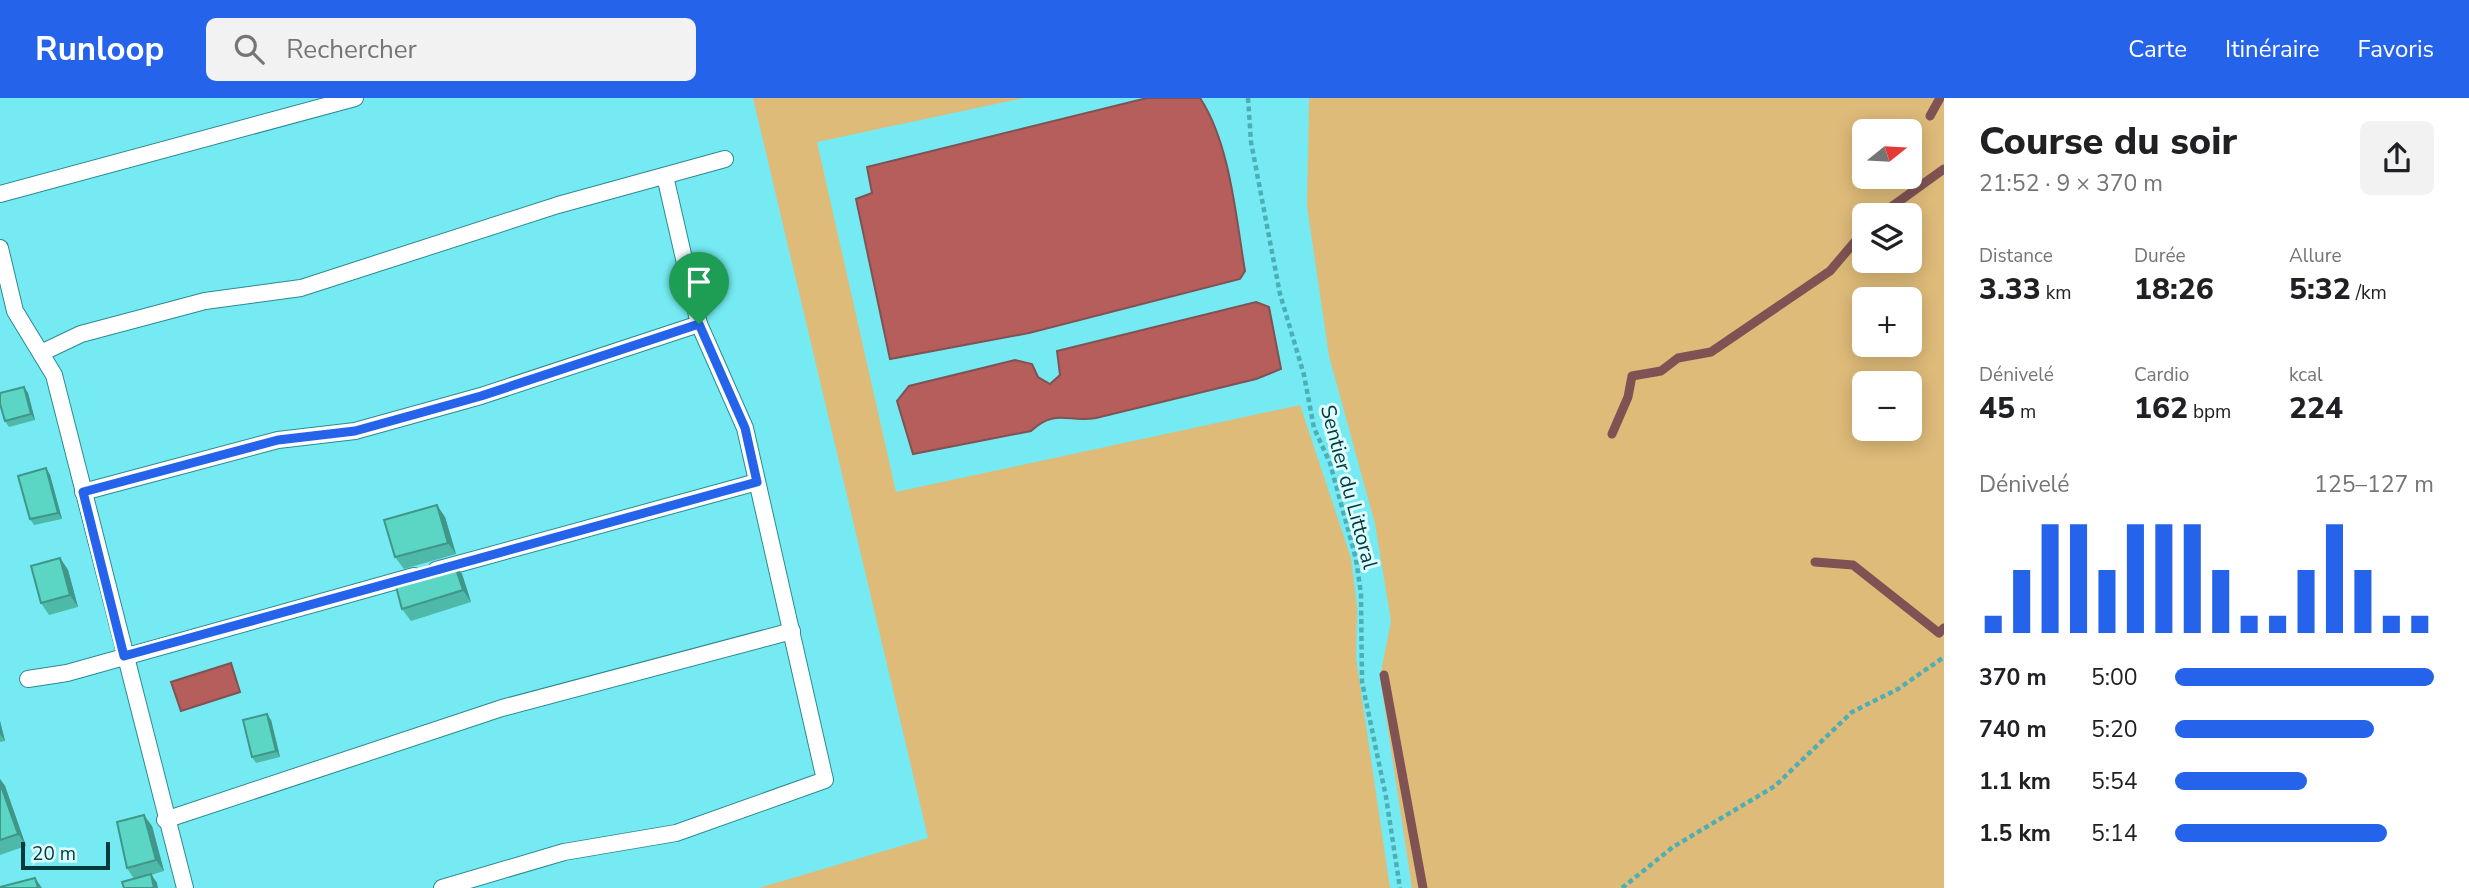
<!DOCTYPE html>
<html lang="fr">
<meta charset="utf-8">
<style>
body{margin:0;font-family:"Nunito Sans",sans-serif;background:#f2f2f2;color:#202124;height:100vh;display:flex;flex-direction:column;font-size:26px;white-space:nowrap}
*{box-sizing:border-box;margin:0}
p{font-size:23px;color:#757577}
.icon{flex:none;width:38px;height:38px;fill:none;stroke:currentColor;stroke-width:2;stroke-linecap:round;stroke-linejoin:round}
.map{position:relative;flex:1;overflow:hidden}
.drawer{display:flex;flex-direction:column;background:#fff;width:525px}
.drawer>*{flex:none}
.needle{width:46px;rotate:72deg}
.fabs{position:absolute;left:1852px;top:21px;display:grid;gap:14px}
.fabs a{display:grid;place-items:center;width:70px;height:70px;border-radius:10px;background:#fff;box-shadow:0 4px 18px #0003;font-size:35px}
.scale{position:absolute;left:21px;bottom:18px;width:89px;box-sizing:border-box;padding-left:7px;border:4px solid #023a3e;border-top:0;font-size:19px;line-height:24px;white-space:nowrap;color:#023a3e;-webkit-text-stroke:5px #defdff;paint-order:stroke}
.pin{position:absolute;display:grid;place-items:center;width:60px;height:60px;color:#fff;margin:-72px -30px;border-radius:50% 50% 50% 0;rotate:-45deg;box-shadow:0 0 7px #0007}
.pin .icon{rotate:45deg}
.round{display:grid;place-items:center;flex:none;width:74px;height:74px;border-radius:10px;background:#f2f2f2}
.head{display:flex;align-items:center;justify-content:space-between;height:119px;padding:0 35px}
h1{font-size:38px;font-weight:800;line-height:52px}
.figures{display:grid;grid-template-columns:repeat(3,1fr);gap:10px;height:119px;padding:7px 35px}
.figures div{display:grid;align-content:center}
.figures b{font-size:30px;font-weight:800}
.figures small{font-size:19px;font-weight:400}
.figures p{font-size:19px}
.chart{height:196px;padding:14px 35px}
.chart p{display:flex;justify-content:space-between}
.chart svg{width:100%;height:126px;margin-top:7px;stroke:#2563eb;stroke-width:6}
ul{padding:0 35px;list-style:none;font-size:23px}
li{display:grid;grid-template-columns:112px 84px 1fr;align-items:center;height:52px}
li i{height:18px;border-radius:9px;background:#2563eb}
header{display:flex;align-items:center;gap:42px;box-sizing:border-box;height:98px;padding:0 35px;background:#2563eb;color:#fff}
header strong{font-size:33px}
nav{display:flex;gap:38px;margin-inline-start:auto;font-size:24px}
.search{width:490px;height:63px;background:#f2f2f2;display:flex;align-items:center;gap:18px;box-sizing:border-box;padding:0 24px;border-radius:10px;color:#757577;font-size:26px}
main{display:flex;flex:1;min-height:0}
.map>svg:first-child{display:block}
.green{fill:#debb79;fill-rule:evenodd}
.water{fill:#b55e5c;stroke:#7f5353;stroke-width:2}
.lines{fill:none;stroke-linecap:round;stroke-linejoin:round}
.stream{stroke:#7f5353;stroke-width:9}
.lane-casing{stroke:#2d8a90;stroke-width:18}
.path{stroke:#4eaeb5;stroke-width:4.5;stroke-dasharray:5 3.5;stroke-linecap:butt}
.lane{stroke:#fff;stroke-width:16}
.wall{fill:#4eb8a9}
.shaded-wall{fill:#409689}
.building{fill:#5bd6c4;stroke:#409689;stroke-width:2}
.route-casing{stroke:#fff;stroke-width:14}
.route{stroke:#2563eb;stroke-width:9}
.labels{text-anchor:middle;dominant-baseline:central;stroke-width:6;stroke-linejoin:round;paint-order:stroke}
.street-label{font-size:21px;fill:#023a3e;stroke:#defdff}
</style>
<header>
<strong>Runloop</strong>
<div class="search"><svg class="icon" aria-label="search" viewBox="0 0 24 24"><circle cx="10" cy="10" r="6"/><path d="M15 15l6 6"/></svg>Rechercher</div>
<nav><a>Carte</a><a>Itinéraire</a><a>Favoris</a></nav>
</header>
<main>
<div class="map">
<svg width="1944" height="790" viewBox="0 0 1944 790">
<rect width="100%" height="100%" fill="#75eaf2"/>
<g class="green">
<path d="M753,0h271l-207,44 79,350 404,-87 51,153 6,49 -1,51 34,230h-631l169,-50z"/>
<path d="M1309,0h635v790h-532l-32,-211 11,-56 -16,-97 -46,-168 -22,-150zM1909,33v46h-45v-46zM1909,117v46h-45v-46zM1864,201h45v46h-45zM1864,285h45v46h-45z"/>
</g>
<g class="water">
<path d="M1147,0h53c30,45 36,120 45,173l-5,8 -211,54 -139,26 -34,-160 16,-6 -5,-26z"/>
<path d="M1256,204l13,5 12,62 -25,10 -160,39c-28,5 -41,-10 -65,13l-118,23 -16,-53 12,-15 106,-26 17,4 6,13 12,7 10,-9 -3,-24z"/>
<path d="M231,565l9,29 -59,19 -10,-29z"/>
</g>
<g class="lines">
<g class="stream">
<path d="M1930,18l10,-18"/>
<path d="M1880,117l64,-46"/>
<path d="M1612,336l16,-37 4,-21 29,-5 17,-13 33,-6 119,-81 34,-40"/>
<path d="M1815,464l38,3 86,68 5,-5"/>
<path d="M1384,577l39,213"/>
</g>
<defs>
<g id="lane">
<path d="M0,96l355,-96"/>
<path d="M0,150l15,63 39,64 131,513"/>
<path d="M41,255l40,-19 124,-33 96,-13 257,-83 167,-46"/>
<path d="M83,394l195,-52 77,-9 126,-35 218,-72"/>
<path d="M436,472l321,-88"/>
<path d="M28,581l39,-6 347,-97"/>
<path d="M165,722l337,-112 290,-77"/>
<path d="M442,790l122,-36 112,-19 149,-53 -80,-352 -46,-104 -34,-148"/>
</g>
</defs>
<use href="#lane" class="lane-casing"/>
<g class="path">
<path d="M1248,0l3,44 29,152 24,81 10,53 16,35 26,96 5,35 1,88 24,115 14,91"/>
<path d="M1622,790l51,-41 102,-61 77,-74 46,-23 46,-32"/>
</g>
<use href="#lane" class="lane"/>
</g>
<g class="wall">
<path d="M24,289l4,6 7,27 -26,7 -4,-6z"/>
<path d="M46,370l4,7 12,44 -28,6 -4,-6z"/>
<path d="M445,419l11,37 -52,15 -9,-12z"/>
<path d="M60,460l8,12 10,37 -29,8 -8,-12z"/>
<path d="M454,465l8,11 9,28 -60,19 -9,-12z"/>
<path d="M271,622l9,37 -24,6 -4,-6z"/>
<path d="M0,623l5,20 -5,1z"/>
<path d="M0,681l5,7 21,60 -26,9z"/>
<path d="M152,728l12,45 -13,4 6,8 -23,-4 -7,-11z"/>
</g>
<g class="shaded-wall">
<path d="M24,289l4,6 7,27 -4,-6z"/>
<path d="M46,370l4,7 12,44 -4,-6z"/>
<path d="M437,407l8,12 11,37 -8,-11z"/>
<path d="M60,460l8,12 10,37 -8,-12z"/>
<path d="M454,465l8,11 9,28 -8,-12z"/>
<path d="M267,616l4,6 9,37 -4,-6z"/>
<path d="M0,623l5,20 -5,-7z"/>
<path d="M0,681l5,7 21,60 -8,-12 -18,-51z"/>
<path d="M144,717l8,11 12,45 -8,-11z"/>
<path d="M151,776l6,9 1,5h-4z"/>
<path d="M35,780l7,10h-4z"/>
</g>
<g class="building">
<path d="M24,289l7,27 -26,7 -5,-17v-11z"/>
<path d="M46,370l12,45 -28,6 -12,-43z"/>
<path d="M437,407l11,38 -53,14 -11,-37z"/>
<path d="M60,460l10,37 -29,8 -10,-37z"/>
<path d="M454,465l9,27 -61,19 -8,-30z"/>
<path d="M267,616l9,37 -24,6 -9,-37z"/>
<path d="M0,685l18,51 -18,6z"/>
<path d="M144,717l12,45 -29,8 -10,-46z"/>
<path d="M151,776l3,14h-30l-2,-6z"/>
<path d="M35,780l3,10h-38v-1z"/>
</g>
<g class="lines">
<defs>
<path id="route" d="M699,226l46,104 12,54 -633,174 -41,-164 195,-52 77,-9 126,-35z"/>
</defs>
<use href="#route" class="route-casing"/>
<use href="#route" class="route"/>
</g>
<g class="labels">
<g class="street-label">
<text transform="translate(1349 389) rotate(75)">Sentier du Littoral</text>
</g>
</g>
</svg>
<div class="fabs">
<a><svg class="needle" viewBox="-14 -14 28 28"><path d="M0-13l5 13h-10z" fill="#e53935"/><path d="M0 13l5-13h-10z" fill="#757577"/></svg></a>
<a><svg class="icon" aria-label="layers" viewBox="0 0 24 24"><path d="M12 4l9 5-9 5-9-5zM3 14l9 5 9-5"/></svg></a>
<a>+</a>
<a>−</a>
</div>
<div class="scale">20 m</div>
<div class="pin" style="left:699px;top:226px;background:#1e9e55"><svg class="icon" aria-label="arrive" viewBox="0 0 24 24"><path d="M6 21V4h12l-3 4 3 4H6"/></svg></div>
</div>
<section class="drawer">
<div class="head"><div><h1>Course du soir</h1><p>21:52 · 9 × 370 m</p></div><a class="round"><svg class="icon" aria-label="share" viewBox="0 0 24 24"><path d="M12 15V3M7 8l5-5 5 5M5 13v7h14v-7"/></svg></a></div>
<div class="figures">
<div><p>Distance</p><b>3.33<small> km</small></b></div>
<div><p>Durée</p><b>18:26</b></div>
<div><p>Allure</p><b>5:32<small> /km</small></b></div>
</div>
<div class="figures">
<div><p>Dénivelé</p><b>45<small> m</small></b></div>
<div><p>Cardio</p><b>162<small> bpm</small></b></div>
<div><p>kcal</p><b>224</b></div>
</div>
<div class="chart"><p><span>Dénivelé</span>125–127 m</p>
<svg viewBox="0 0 160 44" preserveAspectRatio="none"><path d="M5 44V38M15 44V22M25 44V6M35 44V6M45 44V22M55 44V6M65 44V6M75 44V6M85 44V22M95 44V38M105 44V38M115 44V22M125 44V6M135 44V22M145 44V38M155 44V38"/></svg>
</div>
<ul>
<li><b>370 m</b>5:00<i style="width:100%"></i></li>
<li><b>740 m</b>5:20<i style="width:77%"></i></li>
<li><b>1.1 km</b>5:54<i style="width:51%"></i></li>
<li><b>1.5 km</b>5:14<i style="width:82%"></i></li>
</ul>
</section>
</main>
